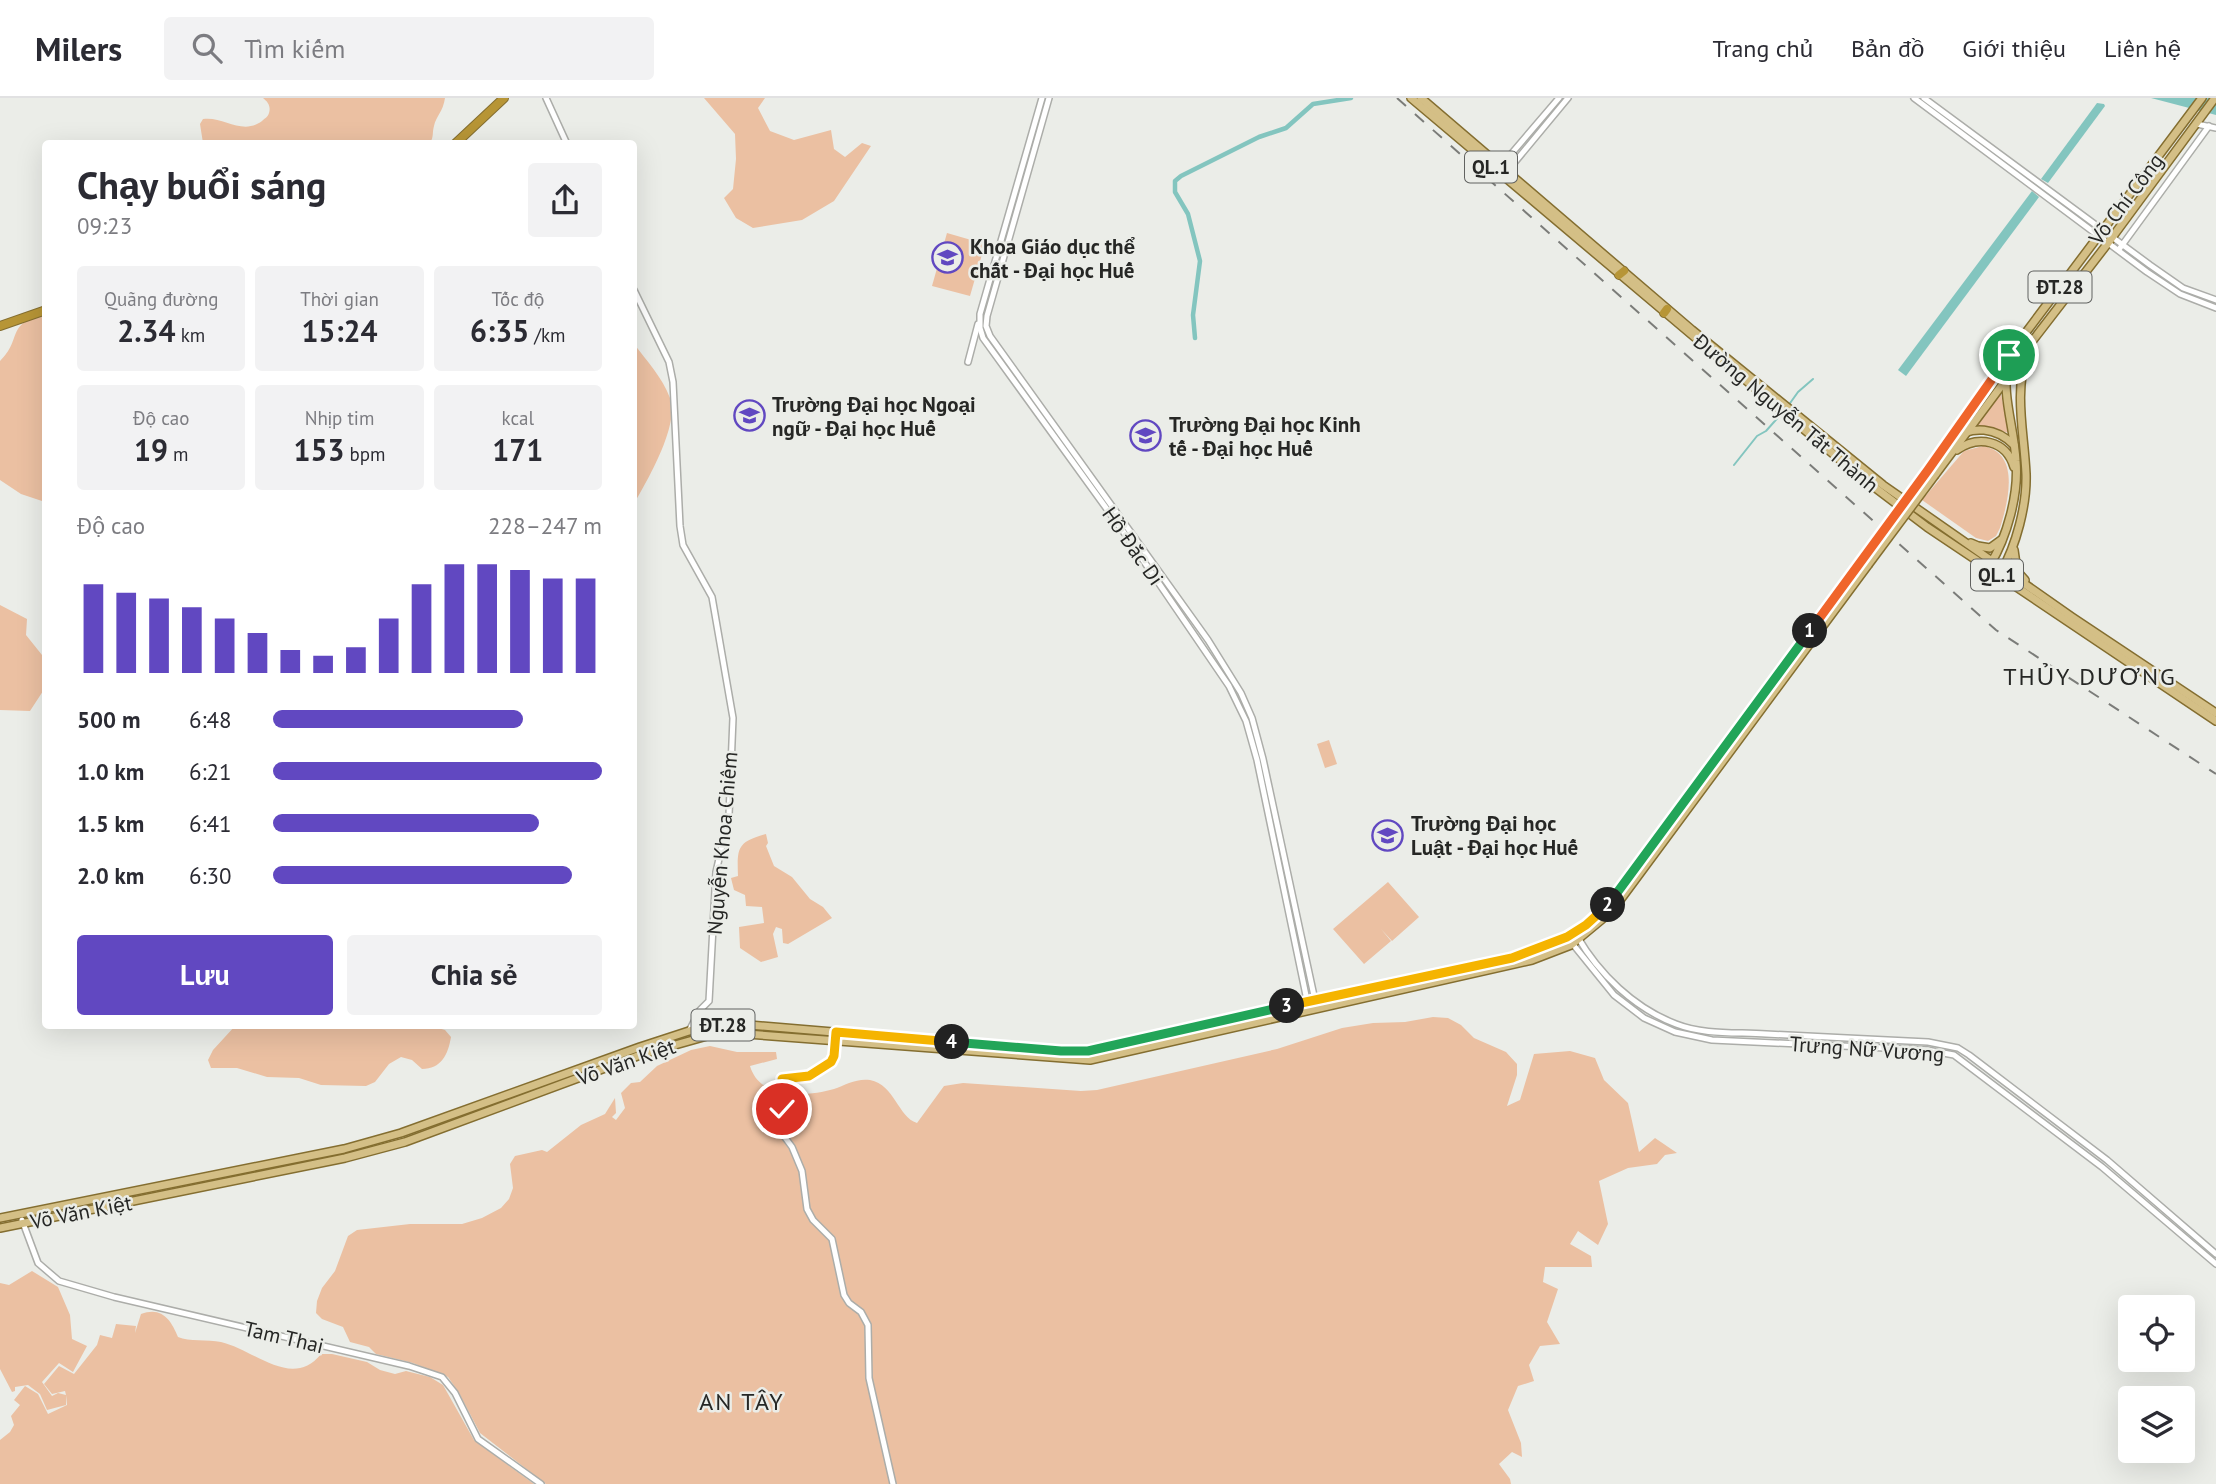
<!DOCTYPE html>
<html lang="vi">
<meta charset="utf-8">
<style>
body{margin:0;font-family:"PT Sans",sans-serif;background:#f2f2f3;color:#2b2b33;height:100vh;display:flex;flex-direction:column;font-size:26px;white-space:nowrap}
*{box-sizing:border-box;margin:0}
p{font-size:23px;color:#7c7c81}
.icon{flex:none;width:38px;height:38px;fill:none;stroke:currentColor;stroke-width:2;stroke-linecap:round;stroke-linejoin:round}
.map{position:relative;flex:1;overflow:hidden}
.details{position:absolute;left:42px;top:42px;width:595px;height:889px;display:flex;flex-direction:column;background:#fff;border-radius:7px;box-shadow:0 7px 28px #0002}
.details>*{flex:none}
.controls{position:absolute;left:2118px;top:1197px;display:grid;gap:14px}
.controls a{display:grid;place-items:center;width:77px;height:77px;border-radius:7px;background:#fff;box-shadow:0 7px 28px #0002;font-size:35px}
.pin{position:absolute;display:grid;place-items:center;width:60px;height:60px;color:#fff;margin:-30px;border:4px solid #fff;border-radius:50%;box-shadow:0 2px 7px #0007}
.km{position:absolute;width:35px;height:35px;margin:-18px;border-radius:50%;background:#222;color:#fff;font-size:19px;line-height:35px;text-align:center}
.round{display:grid;place-items:center;flex:none;width:74px;height:74px;border-radius:7px;background:#f2f2f3}
.headline{display:flex;align-items:center;justify-content:space-between;height:119px;padding:0 35px}
h1{font-size:38px;font-weight:800;line-height:52px}
.metrics{display:grid;grid-template-columns:repeat(3,1fr);gap:10px;height:119px;padding:7px 35px}
.metrics div{display:grid;align-content:center;border-radius:7px;background:#f2f2f3;text-align:center}
.metrics b{font-size:30px;font-weight:800}
.metrics small{font-size:19px;font-weight:400}
.metrics p{font-size:19px}
.chart{height:196px;padding:14px 35px}
.chart p{display:flex;justify-content:space-between}
.chart svg{width:100%;height:126px;margin-top:7px;stroke:#6148c1;stroke-width:6}
.primary-button{display:flex;gap:14px;margin-top:auto;padding:14px 35px}
.primary-button a{flex:1;height:80px;border-radius:7px;background:#6148c1;color:#fff;font-size:28px;font-weight:800;line-height:80px;text-align:center}
.primary-button a+a{background:#f2f2f3;color:#2b2b33}
ul{padding:0 35px;list-style:none;font-size:23px}
li{display:grid;grid-template-columns:112px 84px 1fr;align-items:center;height:52px}
li i{height:18px;border-radius:9px;background:#6148c1}
header{display:flex;align-items:center;gap:42px;box-sizing:border-box;height:98px;padding:0 35px;background:#fff;border-bottom:2px solid #e1e1e2}
header strong{font-size:33px}
nav{display:flex;gap:38px;margin-inline-start:auto;font-size:24px}
.search{width:490px;height:63px;background:#f2f2f3;display:flex;align-items:center;gap:18px;box-sizing:border-box;padding:0 24px;border-radius:7px;color:#7c7c81;font-size:26px}
.map>svg:first-child{display:block}
.green{fill:#ebc0a2}
.water{fill:#83c5bf}
.lines{fill:none;stroke-linecap:round;stroke-linejoin:round}
.stream{stroke:#83c5bf;stroke-width:2}
.canal{stroke:#83c5bf;stroke-width:4.5}
.minor-casing{stroke:#acada9;stroke-width:8}
.major-casing{stroke:#846e30;stroke-width:10}
.highway-casing{stroke:#846e30;stroke-width:10}
.minor{stroke:#fff;stroke-width:5}
.major{stroke:#d4bf86;stroke-width:7}
.highway{stroke:#b79536;stroke-width:8}
.rail{stroke:#7b7c79;stroke-width:2;stroke-dasharray:12 12;stroke-linecap:butt}
.major-bridge-casing{stroke:#846e30;stroke-width:10;stroke-linecap:butt}
.major-bridge{stroke:#d4bf86;stroke-width:7}
.split-1-casing{stroke:#fff;stroke-width:14}
.split-2-casing{stroke:#fff;stroke-width:14}
.split-3-casing{stroke:#fff;stroke-width:14}
.split-4-casing{stroke:#fff;stroke-width:14}
.split-5-casing{stroke:#fff;stroke-width:14}
.split-1{stroke:#f0652b;stroke-width:9}
.split-2{stroke:#22a559;stroke-width:9}
.split-3{stroke:#f5b400;stroke-width:9}
.split-4{stroke:#22a559;stroke-width:9}
.split-5{stroke:#f5b400;stroke-width:9}
.labels{text-anchor:middle;dominant-baseline:central;stroke-width:5;stroke-linejoin:round;paint-order:stroke}
.shield{fill:#ebede8;stroke:#616260;stroke-width:2}
.shield-label{font-size:19px;font-weight:bold;fill:#262725}
.street-label{font-size:21px;fill:#262725;stroke:#ebede8}
.poi-label{font-size:21px;font-weight:bold;fill:#262725;stroke:#ebede8;text-anchor:start}
.quarter-label{font-size:24px;letter-spacing:2px;fill:#262725;stroke:#ebede8}
</style>
<header>
<strong>Milers</strong>
<div class="search"><svg class="icon" aria-label="search" viewBox="0 0 24 24"><circle cx="10" cy="10" r="6"/><path d="M15 15l6 6"/></svg>Tìm kiếm</div>
<nav><a>Trang chủ</a><a>Bản đồ</a><a>Giới thiệu</a><a>Liên hệ</a></nav>
</header>
<div class="map">
<svg width="2216" height="1386" viewBox="0 0 2216 1386">
<rect width="100%" height="100%" fill="#ebede8"/>
<g class="green">
<path d="M263,0h182c-2,14 -9,18 -11,28 -2,7 0,11 -4,17h-227l-3,-19 3,-5c21,-3 39,17 59,2 3,-3 6,-4 7,-8 2,-7 -1,-11 -6,-15z"/>
<path d="M704,0h61l-7,10 12,23 24,9 37,-10 3,19 11,8 17,-14 9,3 -37,55 -32,19 -49,8 -17,-10 -12,-20 9,-9 3,-30 -1,-25z"/>
<path d="M947,135l38,11 -15,52 -38,-10z"/>
<path d="M45,217v187l-24,-8 -21,-14v-119c23,-22 5,-38 45,-46z"/>
<path d="M634,246c13,17 28,33 36,54 10,27 -23,83 -36,106z"/>
<path d="M2001,296l8,39 -31,-8z"/>
<path d="M1983,348c38,7 25,56 17,82l-4,8 -8,5 -12,-3 -54,-38 42,-49z"/>
<path d="M0,507l27,14 -1,16 20,25 -1,28 -15,23 -30,-1z"/>
<path d="M1329,642l8,24 -12,4 -8,-24z"/>
<path d="M766,736l2,9 -2,3 8,20 18,11 18,22 13,8 9,11 -44,26 -5,-1 -1,-14 -6,-2 -3,7 5,23 -17,5 -21,-14 -1,-21 25,-4 -2,-16 -16,-1 -1,-11 -11,-5 -3,-12 7,-2c-1,-28 -1,-34 28,-42z"/>
<path d="M1388,784l31,35 -27,24 -11,-12 10,12 -27,23 -31,-35z"/>
<path d="M1433,919l15,1 13,7 13,13 32,14 11,12v11l-10,31 13,-6 14,-46 36,-3 25,7 9,22 24,23 11,49 16,-14 22,15 -12,2 -8,9 -29,4 -29,13 9,43 -10,21 -20,-14 -8,13 21,12 1,11h-47l-2,15 15,7 -11,33 13,22 -20,2 -11,19 5,16 -16,5 -10,24 13,33 1,14 -10,-5 -13,12 11,15 1,5h-965l-66,-51 -21,-40 -11,-16 -35,-14 -37,-9 -7,-7 -19,-5 -7,-15 -21,-8 -6,-6 1,-12 5,-13 13,-17 13,-35 9,-6 53,-6h52l20,-6 19,-10 8,-9 4,-11 -3,-24 5,-8 27,-6 5,2 34,-27 24,-11 10,-16 1,15 -4,4 4,3 9,-12 -4,-15 10,-10 9,-1 17,-16 34,-16 19,-4 27,6h39l1,7 -27,7c10,34 56,31 84,23 11,-4 23,-11 36,-9 25,5 28,37 47,43l27,-37 19,-3 118,8 16,-1 180,-41 65,-21 31,-5 32,-1z"/>
<path d="M235,928h196l14,4 6,7c-3,18 -10,32 -29,32l-10,-9 -11,-3 -12,7 -14,18 -9,4 -45,-1 -22,-7 -32,-1 -30,-9h-26l-3,-8 5,-10z"/>
<path d="M32,1173l26,16 12,28 2,24 15,7 -14,26 -14,-9 -17,19 10,14 6,-3 8,2 -1,-4 -13,3 -8,-10 15,-18 15,8 23,-29 3,-10 12,3 4,-14 20,2 -1,7 6,-19c21,-8 30,6 37,23 11,5 30,2 43,5 34,8 71,48 100,12h11l35,8 13,8 15,4 11,-3 24,6 13,8 31,55 60,44h-534v-44l10,-8 4,-7 -3,-9 9,-11 -6,-5 11,-14 13,8 10,20 19,-9 -1,-10v10l-19,5 -7,-16 -12,-9 -13,2v4l-3,1 -12,-23v-86l9,2z"/>
</g>
<g class="water">
<path d="M2151,0h65v17z"/>
<path d="M2097,5l7,1 1,2 -57,77 -7,-4z"/>
<path d="M2032,93l7,6 -133,179 -8,-6z"/>
</g>
<g class="lines">
<g class="stream">
<path d="M1788,308l10,-14 15,-13"/>
<path d="M1734,367l23,-29 9,-5 16,-18"/>
</g>
<path class="canal" d="M1195,240l-2,-23 7,-54 -12,-47 -13,-22v-11l6,-5 78,-39 27,-9 27,-24 38,-6"/>
<defs>
<g id="minor">
<path d="M546,0l21,46"/>
<path d="M1042,0l-62,216v14l3,10 147,203 99,145 17,35 11,39 51,245"/>
<path d="M1049,0l-62,218 -1,10 4,10 218,304 33,53 11,25 11,41 53,246"/>
<path d="M1914,0l233,174 33,22 36,14"/>
<path d="M1924,0l226,167 33,23 33,12"/>
<path d="M2197,26l19,4"/>
<path d="M1500,69l59,-69"/>
<path d="M1505,76l63,-76"/>
<path d="M2120,150l89,-122"/>
<path d="M634,192l35,72 4,20 7,144 3,19 29,52 21,121 -4,97 -13,57 -7,129 -9,9 -11,21"/>
<path d="M968,264l10,-38"/>
<path d="M1577,838c22,38 57,72 99,88 28,11 61,8 90,10 54,3 108,5 162,8l30,6 11,7 138,105 109,94"/>
<path d="M1567,839l47,58 30,23 31,14 37,8 215,10 27,5 148,112 114,97"/>
<path d="M835,943c-1,34 -26,33 -53,38l2,18 -7,20 1,11 14,19 10,24 5,38 6,11 19,19 12,56 5,8 12,9 7,13 1,53 24,106"/>
<path d="M22,1122l16,43 21,18 55,16 295,69 33,11 13,16 23,46 63,45"/>
</g>
<g id="major">
<path d="M1411,0l446,376 70,53 289,194"/>
<path d="M1421,0l271,232 191,155 189,132 144,96"/>
<path d="M1952,342c20,-16 45,-12 62,5"/>
<path d="M1957,352c21,-15 49,-10 57,17"/>
<path d="M1928,372l81,-115 193,-257"/>
<path d="M1935,377l70,-94 25,-37 78,-101 107,-145"/>
<path d="M1971,445l7,3 12,2 11,-8"/>
<path d="M2014,452l3,21 8,9"/>
<path d="M1990,467c17,-28 29,-71 26,-104 -2,-35 -15,-66 -8,-102"/>
<path d="M2001,474c15,-26 26,-67 25,-98 -2,-43 -12,-79 1,-122"/>
<path d="M0,1120l344,-69 57,-16 239,-86 49,-16 23,-5 37,-1 312,26h27l424,-93c43,-14 74,-27 104,-63l245,-334"/>
<path d="M0,1130l345,-70 60,-16 238,-88 64,-18 40,-2 343,26 442,-100 39,-15 41,-34 256,-346"/>
</g>
<g id="highway">
<path d="M455,46l49,-46"/>
<path d="M1619,177l5,-4"/>
<path d="M1664,215l3,-4"/>
<path d="M0,228l46,-16"/>
</g>
</defs>
<use href="#minor" class="minor-casing"/>
<use href="#major" class="major-casing"/>
<use href="#highway" class="highway-casing"/>
<use href="#minor" class="minor"/>
<use href="#major" class="major"/>
<use href="#highway" class="highway"/>
<path class="rail" d="M1397,0l599,532 220,144"/>
<defs>
<g id="major-bridge">
<path d="M1861,463l67,-91"/>
<path d="M1868,467l67,-90"/>
</g>
</defs>
<use href="#major-bridge" class="major-bridge-casing"/>
<use href="#major-bridge" class="major-bridge"/>
</g>
<g class="lines">
<defs>
<path id="split-1" d="M1810,533l118,-161 81,-115"/>
<path id="split-2" d="M1608,807l202,-274"/>
<path id="split-3" d="M1287,908l225,-48 55,-21 19,-12 22,-20"/>
<path id="split-4" d="M952,944l109,9h27l199,-45"/>
<path id="split-5" d="M782,1011l2,-12 -2,-18 27,-3 22,-14 3,-6 2,-24 116,10"/>
</defs>
<use href="#split-1" class="split-1-casing"/>
<use href="#split-2" class="split-2-casing"/>
<use href="#split-3" class="split-3-casing"/>
<use href="#split-4" class="split-4-casing"/>
<use href="#split-5" class="split-5-casing"/>
<use href="#split-1" class="split-1"/>
<use href="#split-2" class="split-2"/>
<use href="#split-3" class="split-3"/>
<use href="#split-4" class="split-4"/>
<use href="#split-5" class="split-5"/>
</g>
<defs>
<symbol id="university-ring" viewBox="-11 -11 22 22"><circle r="9.5" fill="#ebede8" stroke="#6148c1" stroke-width="1.5"/><path d="M0-5L7-2L0 1L-7-2ZM-4 1L0 2.5L4 1V4Q0 6-4 4Z" fill="#6148c1"/></symbol>
</defs>
<g fill-rule="evenodd">
<use href="#university-ring" x="930" y="142" width="35" height="35"/>
<use href="#university-ring" x="732" y="300" width="35" height="35"/>
<use href="#university-ring" x="1128" y="320" width="35" height="35"/>
<use href="#university-ring" x="1370" y="720" width="35" height="35"/>
</g>
<g class="labels">
<g class="shield">
<rect x="1465" y="53.5" width="52" height="31" rx="5"/>
<rect x="2028.5" y="173.5" width="63" height="31" rx="5"/>
<rect x="1971" y="461.5" width="52" height="31" rx="5"/>
<rect x="691.5" y="911.5" width="63" height="31" rx="5"/>
</g>
<g class="shield-label">
<text x="1491" y="69">QL.1</text>
<text x="2060" y="189">ĐT.28</text>
<text x="1997" y="477">QL.1</text>
<text x="723" y="927">ĐT.28</text>
</g>
<g class="street-label">
<text transform="translate(2126 101) rotate(-53)">Võ Chí Công</text>
<text transform="translate(1786 315) rotate(40)">Đường Nguyễn Tất Thành</text>
<text transform="translate(1133 448) rotate(55)">Hồ Đắc Di</text>
<text transform="translate(722 745) rotate(-85)">Nguyễn Khoa Chiêm</text>
<text transform="translate(1867 951) rotate(4)">Trưng Nữ Vương</text>
<text transform="translate(626 964) rotate(-19)">Võ Văn Kiệt</text>
<text transform="translate(81 1114) rotate(-11)">Võ Văn Kiệt</text>
<text transform="translate(284 1239) rotate(13)">Tam Thai</text>
</g>
<g class="poi-label">
<text x="970" y="148">Khoa Giáo dục thể<tspan x="970" dy="24">chất - Đại học Huế</tspan></text>
<text x="772" y="306">Trường Đại học Ngoại<tspan x="772" dy="24">ngữ - Đại học Huế</tspan></text>
<text x="1169" y="326">Trường Đại học Kinh<tspan x="1169" dy="24">tế - Đại học Huế</tspan></text>
<text x="1411" y="725">Trường Đại học<tspan x="1411" dy="24">Luật - Đại học Huế</tspan></text>
</g>
<g class="quarter-label">
<text x="2090" y="578">THỦY DƯƠNG</text>
<text x="742" y="1303">AN TÂY</text>
</g>
</g>
</svg>
<div class="controls">
<a><svg class="icon" aria-label="locate" viewBox="0 0 24 24"><circle cx="12" cy="12" r="6"/><path d="M12 2v4M12 18v4M2 12h4M18 12h4"/></svg></a>
<a><svg class="icon" aria-label="layers" viewBox="0 0 24 24"><path d="M12 4l9 5-9 5-9-5zM3 14l9 5 9-5"/></svg></a>
</div>
<div class="pin" style="left:2009px;top:257px;background:#1e9e55"><svg class="icon" aria-label="arrive" viewBox="0 0 24 24"><path d="M6 21V4h12l-3 4 3 4H6"/></svg></div>
<div class="pin" style="left:782px;top:1011px;background:#d93025"><svg class="icon" aria-label="check" viewBox="0 0 24 24"><path d="M5 12l5 5 9-10"/></svg></div>
<b class="km" style="left:1810px;top:533px">1</b>
<b class="km" style="left:1608px;top:807px">2</b>
<b class="km" style="left:1287px;top:908px">3</b>
<b class="km" style="left:952px;top:944px">4</b>
<section class="details">
<div class="headline"><div><h1>Chạy buổi sáng</h1><p>09:23</p></div><a class="round"><svg class="icon" aria-label="share" viewBox="0 0 24 24"><path d="M12 15V3M7 8l5-5 5 5M5 13v7h14v-7"/></svg></a></div>
<div class="metrics">
<div><p>Quãng đường</p><b>2.34<small> km</small></b></div>
<div><p>Thời gian</p><b>15:24</b></div>
<div><p>Tốc độ</p><b>6:35<small> /km</small></b></div>
</div>
<div class="metrics">
<div><p>Độ cao</p><b>19<small> m</small></b></div>
<div><p>Nhịp tim</p><b>153<small> bpm</small></b></div>
<div><p>kcal</p><b>171</b></div>
</div>
<div class="chart"><p><span>Độ cao</span>228–247 m</p>
<svg viewBox="0 0 160 44" preserveAspectRatio="none"><path d="M5 44V13M15 44V16M25 44V18M35 44V21M45 44V25M55 44V30M65 44V36M75 44V38M85 44V35M95 44V25M105 44V13M115 44V6M125 44V6M135 44V8M145 44V11M155 44V11"/></svg>
</div>
<ul>
<li><b>500 m</b>6:48<i style="width:76%"></i></li>
<li><b>1.0 km</b>6:21<i style="width:100%"></i></li>
<li><b>1.5 km</b>6:41<i style="width:81%"></i></li>
<li><b>2.0 km</b>6:30<i style="width:91%"></i></li>
</ul>
<div class="primary-button"><a>Lưu</a><a>Chia sẻ</a></div>
</section>
</div>
